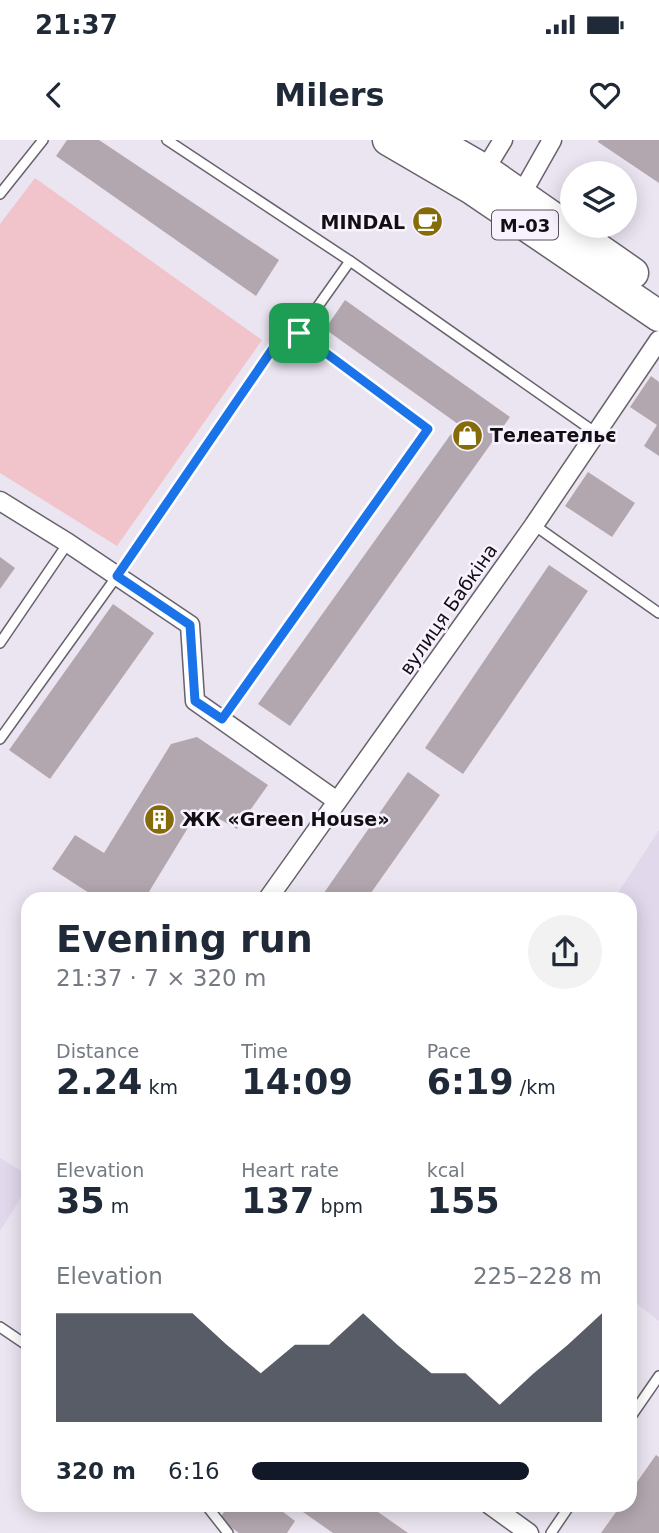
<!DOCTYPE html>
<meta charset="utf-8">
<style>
body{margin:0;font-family:"DejaVu Sans",sans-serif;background:#f2f2f3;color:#1f2937;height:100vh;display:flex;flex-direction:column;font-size:26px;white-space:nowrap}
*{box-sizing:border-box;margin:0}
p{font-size:23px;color:#747a83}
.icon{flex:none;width:38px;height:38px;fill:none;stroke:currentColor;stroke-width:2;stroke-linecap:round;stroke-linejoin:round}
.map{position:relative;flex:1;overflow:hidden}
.drawer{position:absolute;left:21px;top:752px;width:616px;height:620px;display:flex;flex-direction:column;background:#fff;border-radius:21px;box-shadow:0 4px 18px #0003}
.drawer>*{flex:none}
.controls{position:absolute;left:560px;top:21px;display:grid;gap:14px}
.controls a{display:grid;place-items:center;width:77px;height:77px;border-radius:50%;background:#fff;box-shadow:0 4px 18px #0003;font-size:35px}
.pin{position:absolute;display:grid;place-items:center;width:60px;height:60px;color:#fff;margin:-30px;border-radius:14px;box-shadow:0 4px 10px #0006}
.round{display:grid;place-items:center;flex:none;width:74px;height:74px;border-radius:37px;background:#f2f2f3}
.headline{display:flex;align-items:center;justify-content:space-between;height:119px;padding:0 35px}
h1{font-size:38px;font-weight:700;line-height:52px}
.metrics{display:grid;grid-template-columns:repeat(3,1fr);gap:10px;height:119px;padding:7px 35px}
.metrics div{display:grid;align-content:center}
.metrics b{font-size:35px;font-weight:700}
.metrics small{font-size:19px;font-weight:400}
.metrics p{font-size:19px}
.chart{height:196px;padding:14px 35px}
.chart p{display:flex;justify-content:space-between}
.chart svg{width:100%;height:126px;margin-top:7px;fill:#111827;opacity:.7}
ul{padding:0 35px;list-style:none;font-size:23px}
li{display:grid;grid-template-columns:112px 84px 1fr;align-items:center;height:52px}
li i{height:18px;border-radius:9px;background:#111827}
.status{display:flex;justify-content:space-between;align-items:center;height:49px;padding:0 35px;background:#fff;direction:ltr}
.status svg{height:19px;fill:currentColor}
header{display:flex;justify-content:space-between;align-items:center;height:91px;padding:0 35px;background:#fff;font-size:32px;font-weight:700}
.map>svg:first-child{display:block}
.built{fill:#e1d8eb}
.green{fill:#f1c3cb}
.building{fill:#b3a7af}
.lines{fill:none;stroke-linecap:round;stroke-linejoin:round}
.service-casing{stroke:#67626c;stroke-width:12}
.minor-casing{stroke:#67626c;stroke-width:21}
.trunk-casing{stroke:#67626c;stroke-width:33}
.path{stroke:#9c97a0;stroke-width:3.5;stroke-dasharray:5 5;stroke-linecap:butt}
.service{stroke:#fff;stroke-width:9}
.minor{stroke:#fff;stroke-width:18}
.trunk{stroke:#fff;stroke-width:30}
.route-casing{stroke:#fff;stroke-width:14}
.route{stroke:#1a73e8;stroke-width:9}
.labels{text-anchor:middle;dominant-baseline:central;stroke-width:5;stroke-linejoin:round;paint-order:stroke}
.shield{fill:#f8f2ff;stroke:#56535a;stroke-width:2}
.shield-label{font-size:18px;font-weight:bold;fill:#110f13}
.poi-label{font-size:19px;font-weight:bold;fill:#110f13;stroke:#f8f2ff;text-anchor:start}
.street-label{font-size:19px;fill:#110f13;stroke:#f8f2ff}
</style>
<div class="status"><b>21:37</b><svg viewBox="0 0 49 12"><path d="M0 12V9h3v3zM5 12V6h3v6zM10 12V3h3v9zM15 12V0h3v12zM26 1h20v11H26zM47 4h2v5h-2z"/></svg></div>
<header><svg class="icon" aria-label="back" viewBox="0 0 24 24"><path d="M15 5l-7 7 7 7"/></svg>Milers<svg class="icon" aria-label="heart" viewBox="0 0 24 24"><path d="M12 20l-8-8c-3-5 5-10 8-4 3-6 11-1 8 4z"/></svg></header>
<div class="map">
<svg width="659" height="1393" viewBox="0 0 659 1393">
<rect width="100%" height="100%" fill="#ebe5f1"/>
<g class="built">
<path d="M659,690v491l-29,-23v-398l-16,-1z"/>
<path d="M0,1018l28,17v11l-28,45z"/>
</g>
<path class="green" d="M35,38l227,162 -145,206 -117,-73v-249z"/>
<g class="building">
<path d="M67,0h32l180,120 -23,36 -200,-140z"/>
<path d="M599,0h60v43l-61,-41z"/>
<path d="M421,69l20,14 -9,13 -17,-15z"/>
<path d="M345,160l165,117 -220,309 -32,-22 193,-270 7,5 7,-10 -140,-100z"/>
<path d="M651,236l8,6v74l-15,-10 13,-21 -27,-18z"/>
<path d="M588,332l47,31 -23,34 -47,-31z"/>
<path d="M0,417l15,11 -15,21z"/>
<path d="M549,425l39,26 -125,183 -38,-26z"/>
<path d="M113,464l41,29 -104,146 -41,-29z"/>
<path d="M197,597l71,48 -31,44 -37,-21 -56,92h-44l-48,-31 23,-34 29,18 67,-109z"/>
<path d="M408,632l32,23 -74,105h-47z"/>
<path d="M656,1315l3,2v76h-58l20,-28h9v-13z"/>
<path d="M229,1365h51l-2,3 17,13 -8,12h-48l-20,-14z"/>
<path d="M293,1365h75l40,28h-75z"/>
</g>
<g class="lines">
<defs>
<g id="service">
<path d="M167,0l183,121"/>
<path d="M0,54l43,-54"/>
<path d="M534,385l125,88"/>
<path d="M0,503l68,-100"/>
<path d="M222,579l206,-290 -129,-96 51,-72 246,172"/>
<path d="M0,599l117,-163"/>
<path d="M0,1187l28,19"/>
<path d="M630,1278l29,-42"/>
<path d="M206,1365l22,28"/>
<path d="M551,1393l19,-28"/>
</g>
<g id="minor">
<path d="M481,36l22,-36"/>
<path d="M517,62l35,-62"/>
<path d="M0,361l68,42 122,82 5,76 142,100"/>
<path d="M267,760l267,-375 125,-185"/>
<path d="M490,1365l39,28"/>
</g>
<g id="trunk">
<path d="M388,0l84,49 187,127"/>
<path d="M433,0l52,30 148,103"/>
</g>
</defs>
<use href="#service" class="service-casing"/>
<use href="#minor" class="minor-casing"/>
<use href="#trunk" class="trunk-casing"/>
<path class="path" d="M128,420l150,-219 9,-4"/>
<use href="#service" class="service"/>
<use href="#minor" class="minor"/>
<use href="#trunk" class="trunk"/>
</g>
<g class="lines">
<defs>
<path id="route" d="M299,193l129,96 -206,290 -27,-18 -5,-76 -73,-49 161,-235z"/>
</defs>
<use href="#route" class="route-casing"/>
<use href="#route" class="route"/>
</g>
<defs>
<symbol id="cafe-disc" viewBox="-11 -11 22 22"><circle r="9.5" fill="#856c09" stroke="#f8f2ff"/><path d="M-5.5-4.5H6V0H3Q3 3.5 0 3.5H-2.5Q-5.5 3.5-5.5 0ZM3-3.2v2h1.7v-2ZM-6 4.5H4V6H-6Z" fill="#fff"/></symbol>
<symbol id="shop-disc" viewBox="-11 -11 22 22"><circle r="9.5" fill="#856c09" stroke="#f8f2ff"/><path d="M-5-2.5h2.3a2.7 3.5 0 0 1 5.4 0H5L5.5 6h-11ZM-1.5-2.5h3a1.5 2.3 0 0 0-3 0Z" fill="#fff"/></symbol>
<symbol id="building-disc" viewBox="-11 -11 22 22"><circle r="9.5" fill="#856c09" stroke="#f8f2ff"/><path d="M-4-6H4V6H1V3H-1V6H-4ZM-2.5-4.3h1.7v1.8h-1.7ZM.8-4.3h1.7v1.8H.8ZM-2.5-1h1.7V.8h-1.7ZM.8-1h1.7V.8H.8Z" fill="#fff"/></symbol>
</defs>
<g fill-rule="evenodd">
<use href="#cafe-disc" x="410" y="64" width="35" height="35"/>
<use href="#shop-disc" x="450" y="278" width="35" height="35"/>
<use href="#building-disc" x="142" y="662" width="35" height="35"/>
</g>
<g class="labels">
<rect class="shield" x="492" y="70.5" width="66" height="29" rx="5"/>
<g class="shield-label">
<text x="525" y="85">М-03</text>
</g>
<g class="poi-label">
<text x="405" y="82" text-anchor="end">MINDAL</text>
<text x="490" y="295">Телеательє</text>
<text x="182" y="679">ЖК «Green House»</text>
</g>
<g class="street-label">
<text transform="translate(448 469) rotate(-55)">вулиця Бабкіна</text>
</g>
</g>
</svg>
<div class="controls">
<a><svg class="icon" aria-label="layers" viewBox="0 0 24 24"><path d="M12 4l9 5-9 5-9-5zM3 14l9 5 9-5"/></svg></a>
</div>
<div class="pin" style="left:299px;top:193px;background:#1e9e55"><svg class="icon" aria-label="arrive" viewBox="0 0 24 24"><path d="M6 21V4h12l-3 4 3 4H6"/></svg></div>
<section class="drawer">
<div class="headline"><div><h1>Evening run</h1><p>21:37 · 7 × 320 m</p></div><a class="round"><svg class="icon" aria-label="share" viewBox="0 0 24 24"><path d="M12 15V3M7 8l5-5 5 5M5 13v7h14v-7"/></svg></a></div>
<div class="metrics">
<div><p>Distance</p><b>2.24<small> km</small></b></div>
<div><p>Time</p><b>14:09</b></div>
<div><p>Pace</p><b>6:19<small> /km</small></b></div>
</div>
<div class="metrics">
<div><p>Elevation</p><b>35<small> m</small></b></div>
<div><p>Heart rate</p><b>137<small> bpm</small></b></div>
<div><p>kcal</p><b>155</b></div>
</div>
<div class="chart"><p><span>Elevation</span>225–228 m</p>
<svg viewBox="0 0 160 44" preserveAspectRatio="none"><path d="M0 44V6L10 6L20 6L30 6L40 6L50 17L60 27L70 17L80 17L90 6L100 17L110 27L120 27L130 38L140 27L150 17L160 6V44z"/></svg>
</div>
<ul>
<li><b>320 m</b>6:16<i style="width:79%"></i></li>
</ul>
</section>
</div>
